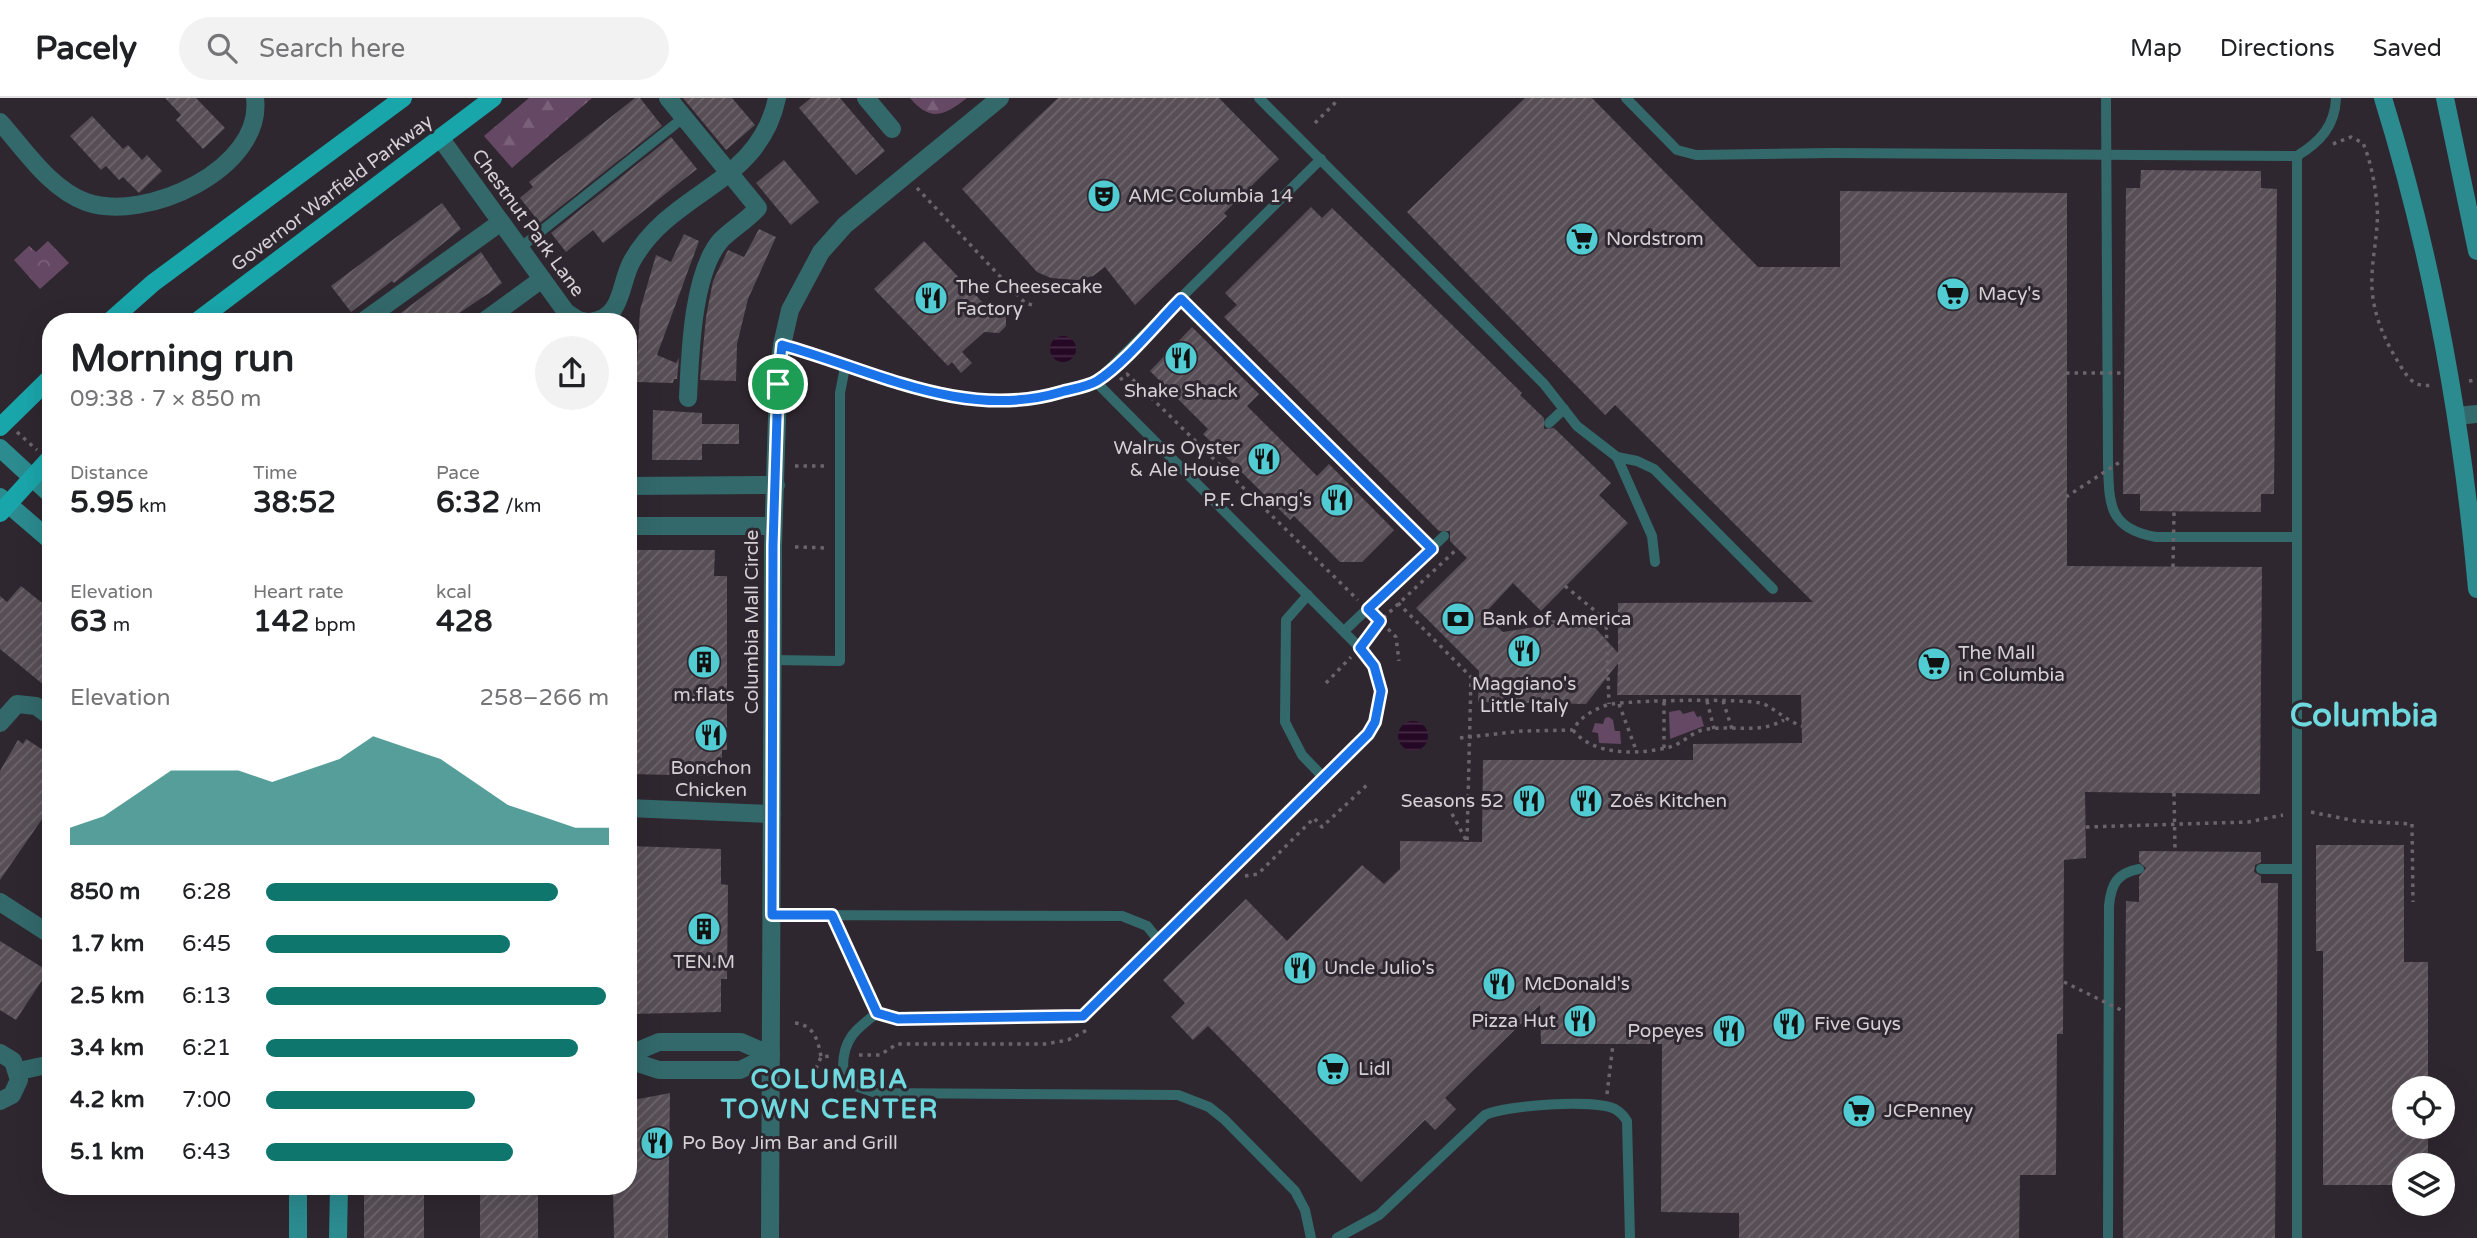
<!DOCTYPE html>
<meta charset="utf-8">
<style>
body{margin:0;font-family:"Varela Round",sans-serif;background:#f2f2f2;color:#202124;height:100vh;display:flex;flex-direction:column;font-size:26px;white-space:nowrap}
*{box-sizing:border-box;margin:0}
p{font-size:23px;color:#757577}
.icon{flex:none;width:38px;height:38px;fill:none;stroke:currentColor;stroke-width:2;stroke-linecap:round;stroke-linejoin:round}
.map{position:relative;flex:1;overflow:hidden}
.drawer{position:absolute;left:42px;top:215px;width:595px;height:882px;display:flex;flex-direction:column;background:#fff;border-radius:28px;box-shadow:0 7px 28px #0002}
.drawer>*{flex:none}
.buttons{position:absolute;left:2392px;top:978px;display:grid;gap:14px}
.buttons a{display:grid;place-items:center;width:63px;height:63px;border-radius:50%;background:#fff;box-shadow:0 7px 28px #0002;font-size:35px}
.pin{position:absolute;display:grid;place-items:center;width:60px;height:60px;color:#fff;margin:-30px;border:4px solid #fff;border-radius:50%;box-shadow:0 2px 7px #0007}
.round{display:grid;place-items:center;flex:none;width:74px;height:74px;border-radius:37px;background:#f2f2f2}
.summary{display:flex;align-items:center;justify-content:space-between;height:119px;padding:0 28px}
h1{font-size:38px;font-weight:700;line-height:52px}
.stats{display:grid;grid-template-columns:repeat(3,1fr);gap:10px;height:119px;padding:7px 28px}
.stats div{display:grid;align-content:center}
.stats b{font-size:30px;font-weight:700}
.stats small{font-size:19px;font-weight:400}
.stats p{font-size:19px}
.chart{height:196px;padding:14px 28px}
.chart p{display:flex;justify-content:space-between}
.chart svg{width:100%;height:126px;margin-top:7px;fill:#0f766e;opacity:.7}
ul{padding:0 28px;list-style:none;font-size:23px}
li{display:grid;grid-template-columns:112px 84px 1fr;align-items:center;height:52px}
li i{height:18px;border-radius:9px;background:#0f766e}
header{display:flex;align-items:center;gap:42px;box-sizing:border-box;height:98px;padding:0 35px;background:#fff;border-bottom:2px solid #e0e0e0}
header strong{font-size:33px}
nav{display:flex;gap:38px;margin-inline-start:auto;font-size:24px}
.search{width:490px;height:63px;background:#f2f2f2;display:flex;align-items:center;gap:18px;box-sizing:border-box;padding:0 24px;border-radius:38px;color:#757577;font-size:26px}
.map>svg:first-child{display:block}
.forest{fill:url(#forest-firs)}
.park{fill:url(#park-crowns)}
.garden{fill:#654864}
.water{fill:url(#water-rules)}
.building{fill:url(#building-hatch)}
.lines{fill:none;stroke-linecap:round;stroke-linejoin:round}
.path{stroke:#6b646a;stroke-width:3.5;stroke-dasharray:3.5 5;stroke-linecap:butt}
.lane{stroke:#33696b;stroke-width:10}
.street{stroke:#33696b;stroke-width:18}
.secondary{stroke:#2b8b8f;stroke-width:18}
.primary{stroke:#19a6ab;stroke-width:18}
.path-bridge{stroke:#6b646a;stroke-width:3.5;stroke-dasharray:3.5 5;stroke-linecap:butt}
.route-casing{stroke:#fff;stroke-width:14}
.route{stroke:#1a73e8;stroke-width:9}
.labels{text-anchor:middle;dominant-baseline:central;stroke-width:6;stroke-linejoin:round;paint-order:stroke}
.street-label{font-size:19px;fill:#d5d0d4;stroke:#2f272f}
.poi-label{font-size:19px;fill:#d5d0d4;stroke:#2f272f;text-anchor:start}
.district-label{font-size:26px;font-weight:bold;letter-spacing:2px;fill:#6edadf;stroke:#2f272f}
.town-label{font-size:33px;font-weight:bold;fill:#6edadf;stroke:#2f272f}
</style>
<header>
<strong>Pacely</strong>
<div class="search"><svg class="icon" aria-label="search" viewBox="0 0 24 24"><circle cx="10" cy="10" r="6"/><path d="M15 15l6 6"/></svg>Search here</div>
<nav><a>Map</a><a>Directions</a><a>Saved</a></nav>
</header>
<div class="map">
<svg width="2477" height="1140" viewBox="0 0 2477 1140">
<defs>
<pattern id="forest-firs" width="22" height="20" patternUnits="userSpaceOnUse" patternTransform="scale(1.75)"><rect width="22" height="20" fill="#654864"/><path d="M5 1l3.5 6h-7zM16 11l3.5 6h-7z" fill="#7a6179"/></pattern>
<pattern id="park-crowns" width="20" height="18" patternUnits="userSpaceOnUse" patternTransform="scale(1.75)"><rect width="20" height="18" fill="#654864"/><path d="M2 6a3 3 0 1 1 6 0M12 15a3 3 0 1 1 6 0" fill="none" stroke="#7a6179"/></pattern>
<pattern id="water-rules" width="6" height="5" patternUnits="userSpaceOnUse" patternTransform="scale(1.75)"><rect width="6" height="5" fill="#250825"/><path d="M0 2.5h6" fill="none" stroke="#442b44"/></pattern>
<pattern id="building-hatch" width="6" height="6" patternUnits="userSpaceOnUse" patternTransform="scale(1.75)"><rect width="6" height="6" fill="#574e56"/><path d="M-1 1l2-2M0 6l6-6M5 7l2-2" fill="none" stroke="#6e666d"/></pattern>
</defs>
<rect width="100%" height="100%" fill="#2f272f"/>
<g class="forest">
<path d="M529,0h63l-80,70 -28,-32z"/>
<path d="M910,0h57c-22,17 -36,25 -57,0z"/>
</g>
<path class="park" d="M48,143l21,22 -29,26 -26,-29 15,-14 7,6z"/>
<g class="garden">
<path d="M1680,612l3,4 11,-3 3,6 4,-1 3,10 -34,13 -1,-27z"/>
<path d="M1609,619l4,3 2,11h5l1,13 -22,-1 -1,-10 -6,-1 3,-9 8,1 2,-6z"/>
</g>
<g class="water">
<circle cx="1063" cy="251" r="13"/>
<circle cx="1413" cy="638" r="15"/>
</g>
<g class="building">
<path d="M165,0h31l29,30 -22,21 -27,-29 5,-5z"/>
<path d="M635,0h5l22,28 -122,97 -20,-25 13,-11 -4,-5z"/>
<path d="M683,0h49l23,27 -29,25z"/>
<path d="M811,0h29l45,53 -29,24 -57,-67z"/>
<path d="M1058,0h161l60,61 -55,54 3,3 -92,89 -30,-38 -12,9 -16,4 -26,-2 -14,-6 -75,-83z"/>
<path d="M1525,0h67l166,169h82v-76l227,2v373l195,1 -2,227 -175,-2 1,66 -22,2 -1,174h-6l-1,141h-36l-1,63h-280v-25l-78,-1 1,-168h-121l-1,-39 -95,93 11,11 -21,21 -10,-10 -64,62 -153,-156 -15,14 -22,-23 14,-14 -22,-23 83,-81 41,42 75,-76 22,19 16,-15v-28l82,1 1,-82h210v-16l109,-1 -1,-48h-184l1,-32 -32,41 -108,-2 1,-31 -63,-63 51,-50 -17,-17v-10h-11l-215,-214 13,-12 -12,-12 86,-86 11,11 10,-10 190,185 -2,2 24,23v11l10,-1 57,55 -12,12 29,28 -87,88 -28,-28 -29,31 19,18 51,-8 -4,-4 39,1 29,32v-50l195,-1 -198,-197 -10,10 -198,-203z"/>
<path d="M92,18l31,33 5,-4 14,15 5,-5 15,16 -23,22 -16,-16 -4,3 -13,-14 -5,4 -31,-34z"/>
<path d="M671,39l26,32 -94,74 -10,-13 -27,22 -15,-19z"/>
<path d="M784,62l35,42 -28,23 -35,-42z"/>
<path d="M2141,72l120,1v17l16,1 -3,305h-13v18l-121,-1v-17h-17l3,-306h14z"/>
<path d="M442,105l19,26 -67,54 -2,-2 -41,31 -20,-26z"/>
<path d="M759,131l17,8 -28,62 -11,45 -1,37 -36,-1 6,-63 7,-36 15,-31 16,7z"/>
<path d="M684,136l15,7 -42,114 19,8 3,-5 -2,21h-3l-1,4 -37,-1 4,-72 16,-55 15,7z"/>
<path d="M924,143l63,66 12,1 7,7v11l-7,7 -15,-1 -22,20 10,11 -11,10 -9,-11 -4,4 -74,-77z"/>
<path d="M481,154l21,31 -13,10 -43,29h-57z"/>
<path d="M1192,229l67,67 -12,12 70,70 12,-12 65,66 -32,32h-22l-46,-46 -4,4 -87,-86 5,-5 -58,-58z"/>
<path d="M653,312l49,3v11h37v20h-37v16h-50z"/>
<path d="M628,452h87l-1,26h13v174h-5v26l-94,-2z"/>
<path d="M21,488l30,24v81l-51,-42v-53l7,6z"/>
<path d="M26,641l25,16v51l-51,74v-109l18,-31 5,4z"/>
<path d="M2316,747h88v117h24v126h-24v39h24v39h-24v19h-81v-234h-7z"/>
<path d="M628,748l93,3v35l7,1 -1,94h-6v33l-93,2z"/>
<path d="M2139,753l122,1v10l-6,3 -1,7 7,4v7h17l-3,355h-152l3,-337 13,1v-25l7,-9 -7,-6z"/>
<path d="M0,843l48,30 -32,49 -16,-10z"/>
<path d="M670,995l-2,145h-54l-1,-52h15v-85z"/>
<rect x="364" y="1088" width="60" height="52"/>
<rect x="480" y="1088" width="58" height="52"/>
</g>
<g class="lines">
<g class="path">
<path d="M1315,25l24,-24"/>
<path d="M2333,46l18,-7 12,6c8,19 12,41 14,62 2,24 -4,46 -5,70 -2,33 11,63 28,90 9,15 15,23 34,20"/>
<path d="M917,90l108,115 11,3"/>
<path d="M1120,282l7,-6 231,226"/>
<path d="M2469,283l8,-1"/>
<path d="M17,334l20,18"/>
<path d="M795,368h32"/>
<path d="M795,449l33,1"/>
<path d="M1565,488l41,34 3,84"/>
<path d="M1398,505l73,74 -4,165 -18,-34"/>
<path d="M1376,519l20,20 3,24"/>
<path d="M1368,540l12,-17 77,-72"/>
<path d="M1326,585l25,-26"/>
<path d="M1707,603l7,28"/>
<path d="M1723,603l9,28"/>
<path d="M1619,606l17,46"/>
<path d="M1573,632c20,26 66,25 97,17 12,-3 22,-15 33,-17 29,-6 54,5 81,-10"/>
<path d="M1460,640l62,-7 51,-1c7,-13 20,-20 34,-25 16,-5 144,-7 157,-1 14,7 23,17 38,22"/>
<path d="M1664,650v-46"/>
<path d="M2311,714l45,9 56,3 1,78"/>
<path d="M2086,729l162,-5 35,-7"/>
<path d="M1245,778l13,-2 56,-56 8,9 46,-43"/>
<path d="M795,925c19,2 23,17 26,34l9,-1"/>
<path d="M859,957h21l17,-11h148l23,-4 19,-10"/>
<path d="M794,991l14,-2 13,-30"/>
<path d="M1607,996l6,-50"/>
</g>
<g class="lane">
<path d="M1259,0l285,286 33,42 40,31 35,79 3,26"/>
<path d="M1626,0l51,52 19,5 137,-2 464,3v1082"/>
<path d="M2106,0l2,363c1,43 0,68 48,76h141"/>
<path d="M2297,58c23,-14 38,-30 39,-58"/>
<path d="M520,150l163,-130"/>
<path d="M1181,201l251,250"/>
<path d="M782,247l108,37 80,16 37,2 36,-3 53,-15 225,-223"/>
<path d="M1549,325l15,-14"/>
<path d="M1617,359l20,4 17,8 119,120"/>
<path d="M1308,497l-22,25 -1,102 17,33 23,24"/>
<path d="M1344,533l100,-95"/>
<path d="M772,562l68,1v-268l5,-26"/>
<path d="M2261,771h36"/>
<path d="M772,817l350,1 25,10 13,16"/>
<path d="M832,817l38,88 7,10 10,4 196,-1 285,-282 7,-12 6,-31 -7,-25 -14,-18 -264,-266"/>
<path d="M877,915c-21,16 -34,26 -34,54l12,19 21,7 302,2 31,12 15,12 71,72 10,19 6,28"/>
<path d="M1337,1140l42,-23 106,-100c20,-10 110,-16 130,-6 5,3 9,7 12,12l3,117"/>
<path d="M2108,1140l1,-332c2,-22 8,-33 30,-37"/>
</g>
<g class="street">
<path d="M668,0l90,110c-12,13 -26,21 -37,32 -29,33 -31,116 -33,158"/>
<path d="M866,0l26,31"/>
<path d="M0,24c25,28 50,67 86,80 59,21 178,-33 169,-104"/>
<path d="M441,41l125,173 12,8 10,2"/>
<path d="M362,224l139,-100"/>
<path d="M483,224l59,-43"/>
<path d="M590,224c34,-4 29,-38 42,-61 39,-71 127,-76 145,-163"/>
<path d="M2457,318l20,-2"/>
<path d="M628,388l148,-1"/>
<path d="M628,428h145"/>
<path d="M0,625l17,-19 19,2 15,11"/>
<path d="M628,710l144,6"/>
<path d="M0,804l51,33"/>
<path d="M0,955l13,8 6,19 -7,15 -12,6"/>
<path d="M628,957l31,-13h82l30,13"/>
<path d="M628,962l31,10h81l31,-15"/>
<path d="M19,973l32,-7"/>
<path d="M770,1140l3,-692 5,-161 4,-40 8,-35 31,-58 24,-27 155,-127"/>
</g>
<g class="secondary">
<path d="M2383,0c50,161 79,323 94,491"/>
<path d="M2445,0l32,153"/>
<path d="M0,350l51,47"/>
<path d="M0,399l51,44"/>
<path d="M298,1140v-52"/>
<path d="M338,1140l1,-52"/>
</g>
<g class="primary">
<path d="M109,224l44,-39 250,-185"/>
<path d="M196,224l297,-224"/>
<path d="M0,329l51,-50"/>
<path d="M0,415l51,-56"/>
</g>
<g class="path-bridge">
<path d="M2066,275h58"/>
<path d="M2066,399l57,-37"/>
<path d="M2173,469l1,-56"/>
<path d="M2174,695l1,58"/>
<path d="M2064,884l61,30"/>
</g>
</g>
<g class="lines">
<defs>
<path id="route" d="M1181,201l251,250 -64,60 12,12 -20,27 14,18 7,25 -6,31 -7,12 -285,282 -185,3 -21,-6 -45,-98h-60l1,-369 5,-162 4,-39c91,25 182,76 279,47 11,-3 26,-5 36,-11 26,-16 61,-59 84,-82z"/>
</defs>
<use href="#route" class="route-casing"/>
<use href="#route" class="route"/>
</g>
<defs>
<symbol id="theatre-disc" viewBox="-11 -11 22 22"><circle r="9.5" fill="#51ccd2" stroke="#2f272f"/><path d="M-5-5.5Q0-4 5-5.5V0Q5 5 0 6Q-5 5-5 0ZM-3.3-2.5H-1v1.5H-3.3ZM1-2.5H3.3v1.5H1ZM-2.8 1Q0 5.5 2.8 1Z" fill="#111"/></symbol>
<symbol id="supermarket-disc" viewBox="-11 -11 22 22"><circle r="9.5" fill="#51ccd2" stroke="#2f272f"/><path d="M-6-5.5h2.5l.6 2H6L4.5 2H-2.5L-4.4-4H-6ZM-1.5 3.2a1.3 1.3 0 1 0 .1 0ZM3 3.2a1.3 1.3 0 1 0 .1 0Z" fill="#111"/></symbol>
<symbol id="restaurant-disc" viewBox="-11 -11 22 22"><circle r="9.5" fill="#51ccd2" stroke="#2f272f"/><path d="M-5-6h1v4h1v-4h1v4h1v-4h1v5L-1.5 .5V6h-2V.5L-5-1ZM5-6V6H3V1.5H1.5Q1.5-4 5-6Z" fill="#111"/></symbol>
<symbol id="bank-disc" viewBox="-11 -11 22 22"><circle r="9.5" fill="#51ccd2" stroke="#2f272f"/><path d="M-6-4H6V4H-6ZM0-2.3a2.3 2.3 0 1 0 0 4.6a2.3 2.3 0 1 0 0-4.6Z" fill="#111"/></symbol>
<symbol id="building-disc" viewBox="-11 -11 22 22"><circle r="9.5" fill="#51ccd2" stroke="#2f272f"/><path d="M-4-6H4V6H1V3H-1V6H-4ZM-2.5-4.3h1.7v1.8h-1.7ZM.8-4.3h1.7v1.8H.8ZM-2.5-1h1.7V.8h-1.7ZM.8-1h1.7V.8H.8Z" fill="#111"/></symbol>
</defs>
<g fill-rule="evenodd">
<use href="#theatre-disc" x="1085" y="79" width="38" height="38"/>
<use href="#supermarket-disc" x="1563" y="122" width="38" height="38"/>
<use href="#supermarket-disc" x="1934" y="177" width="38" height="38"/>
<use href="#restaurant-disc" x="912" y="181" width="38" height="38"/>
<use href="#restaurant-disc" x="1162" y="241" width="38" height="38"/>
<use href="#restaurant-disc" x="1245" y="342" width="38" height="38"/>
<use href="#restaurant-disc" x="1318" y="383" width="38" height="38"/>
<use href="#bank-disc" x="1439" y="502" width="38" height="38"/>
<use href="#restaurant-disc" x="1505" y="534" width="38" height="38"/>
<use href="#building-disc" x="685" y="545" width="38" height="38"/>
<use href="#supermarket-disc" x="1915" y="547" width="38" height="38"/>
<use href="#restaurant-disc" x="692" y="618" width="38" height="38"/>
<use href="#restaurant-disc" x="1510" y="684" width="38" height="38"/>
<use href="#restaurant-disc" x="1567" y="684" width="38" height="38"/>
<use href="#building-disc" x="685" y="812" width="38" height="38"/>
<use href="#restaurant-disc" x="1281" y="851" width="38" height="38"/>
<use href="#restaurant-disc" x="1480" y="867" width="38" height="38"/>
<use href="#restaurant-disc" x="1561" y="904" width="38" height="38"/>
<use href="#restaurant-disc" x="1770" y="907" width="38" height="38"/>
<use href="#restaurant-disc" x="1710" y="914" width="38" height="38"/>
<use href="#supermarket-disc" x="1314" y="952" width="38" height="38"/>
<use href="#supermarket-disc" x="1840" y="994" width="38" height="38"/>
<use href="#restaurant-disc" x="638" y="1026" width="38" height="38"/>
</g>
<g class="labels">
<g class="street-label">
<text transform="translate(332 95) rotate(-37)">Governor Warfield Parkway</text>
<text transform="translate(528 125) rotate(54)">Chestnut Park Lane</text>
<text transform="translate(752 524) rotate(-90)">Columbia Mall Circle</text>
</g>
<g class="poi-label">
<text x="1128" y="98">AMC Columbia 14</text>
<text x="1606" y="141">Nordstrom</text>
<text x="956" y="189">The Cheesecake<tspan x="956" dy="22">Factory</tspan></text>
<text x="1978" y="196">Macy's</text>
<text x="1181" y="293" text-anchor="middle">Shake Shack</text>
<text x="1240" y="350" text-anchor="end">Walrus Oyster<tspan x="1240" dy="22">&amp; Ale House</tspan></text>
<text x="1312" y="402" text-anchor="end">P.F. Chang's</text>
<text x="1482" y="521">Bank of America</text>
<text x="1958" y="555">The Mall<tspan x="1958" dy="22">in Columbia</tspan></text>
<text x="1524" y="586" text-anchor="middle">Maggiano's<tspan x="1524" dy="22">Little Italy</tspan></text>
<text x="704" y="597" text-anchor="middle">m.flats</text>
<text x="711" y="670" text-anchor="middle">Bonchon<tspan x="711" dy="22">Chicken</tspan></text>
<text x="1504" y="703" text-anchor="end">Seasons 52</text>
<text x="1610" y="703">Zoës Kitchen</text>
<text x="704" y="864" text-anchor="middle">TEN.M</text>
<text x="1324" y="870">Uncle Julio's</text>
<text x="1524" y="886">McDonald's</text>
<text x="1556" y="923" text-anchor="end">Pizza Hut</text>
<text x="1814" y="926">Five Guys</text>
<text x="1704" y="933" text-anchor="end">Popeyes</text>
<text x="1358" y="971">Lidl</text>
<text x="1884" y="1013">JCPenney</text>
<text x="682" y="1045">Po Boy Jim Bar and Grill</text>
</g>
<g class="district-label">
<text x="830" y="981">COLUMBIA<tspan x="830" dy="30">TOWN CENTER</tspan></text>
</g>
<g class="town-label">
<text x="2364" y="617">Columbia</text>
</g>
</g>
</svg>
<div class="buttons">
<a><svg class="icon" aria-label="locate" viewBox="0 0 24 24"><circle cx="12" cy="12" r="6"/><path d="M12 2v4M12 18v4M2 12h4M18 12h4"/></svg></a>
<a><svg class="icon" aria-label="layers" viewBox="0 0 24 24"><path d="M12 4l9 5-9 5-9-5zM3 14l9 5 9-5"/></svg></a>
</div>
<div class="pin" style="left:778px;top:286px;background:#1e9e55"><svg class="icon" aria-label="arrive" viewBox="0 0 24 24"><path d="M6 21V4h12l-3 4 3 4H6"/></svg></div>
<section class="drawer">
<div class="summary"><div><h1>Morning run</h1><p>09:38 · 7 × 850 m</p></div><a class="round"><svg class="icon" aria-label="share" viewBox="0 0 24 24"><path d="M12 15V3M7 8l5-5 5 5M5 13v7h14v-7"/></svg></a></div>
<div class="stats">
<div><p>Distance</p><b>5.95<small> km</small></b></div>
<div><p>Time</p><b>38:52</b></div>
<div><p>Pace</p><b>6:32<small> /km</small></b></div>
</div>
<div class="stats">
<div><p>Elevation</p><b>63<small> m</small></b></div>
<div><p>Heart rate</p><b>142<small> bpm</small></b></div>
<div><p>kcal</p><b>428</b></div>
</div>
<div class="chart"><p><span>Elevation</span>258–266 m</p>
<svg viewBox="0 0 160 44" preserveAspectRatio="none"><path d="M0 44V38L10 34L20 26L30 18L40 18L50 18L60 22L70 18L80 14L90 6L100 10L110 14L120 22L130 30L140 34L150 38L160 38V44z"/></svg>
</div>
<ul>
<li><b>850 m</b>6:28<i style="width:85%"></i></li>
<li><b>1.7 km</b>6:45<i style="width:71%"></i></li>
<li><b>2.5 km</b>6:13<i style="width:99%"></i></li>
<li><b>3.4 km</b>6:21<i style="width:91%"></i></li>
<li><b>4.2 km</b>7:00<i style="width:61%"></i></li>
<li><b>5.1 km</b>6:43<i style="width:72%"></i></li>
</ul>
</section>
</div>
